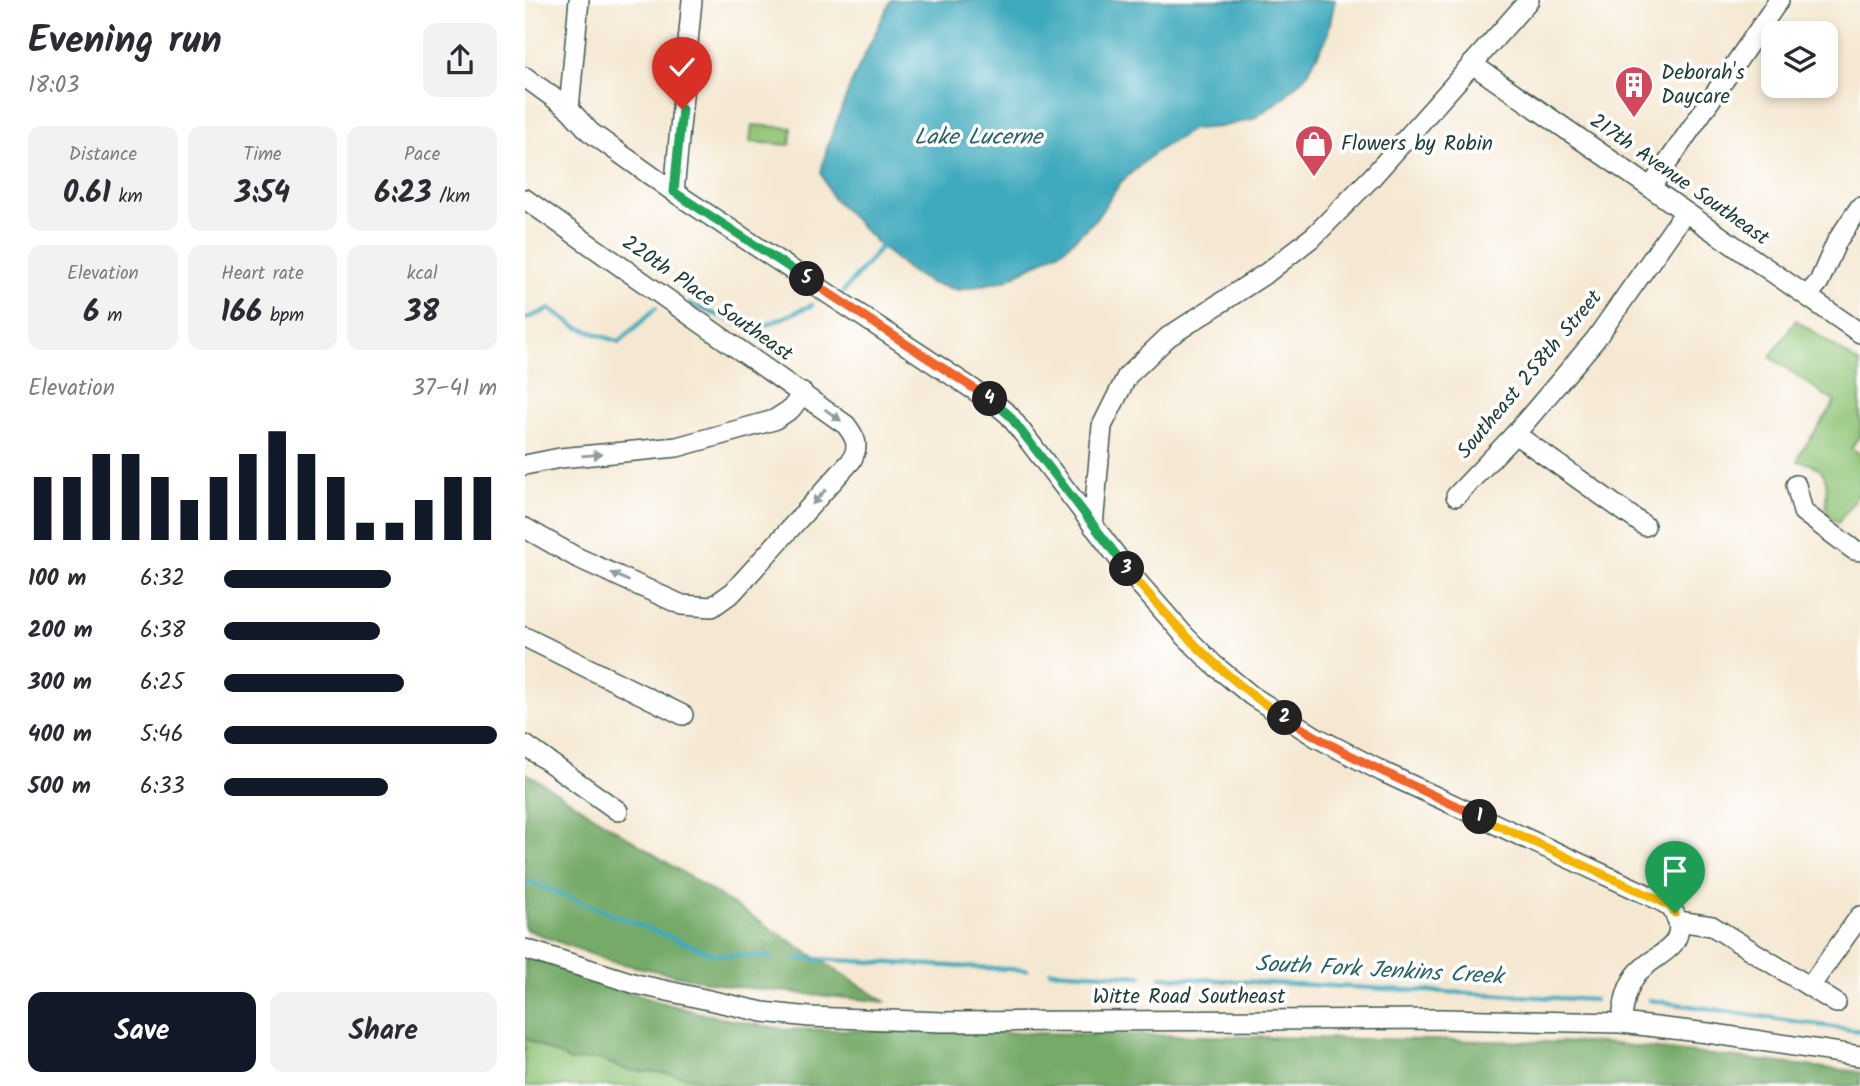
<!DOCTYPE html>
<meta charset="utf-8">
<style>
body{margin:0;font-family:Kalam,sans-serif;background:#f2f2f3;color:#2b2b33;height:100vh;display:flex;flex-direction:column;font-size:26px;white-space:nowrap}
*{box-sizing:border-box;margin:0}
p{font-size:23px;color:#7c7c81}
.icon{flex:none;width:38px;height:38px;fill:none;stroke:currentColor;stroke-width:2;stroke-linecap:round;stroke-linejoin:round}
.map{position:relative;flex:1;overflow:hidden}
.drawer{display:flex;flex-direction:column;background:#fff;width:525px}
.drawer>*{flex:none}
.tools{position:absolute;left:1236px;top:21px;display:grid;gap:14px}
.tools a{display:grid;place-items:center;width:77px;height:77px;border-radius:14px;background:#fff;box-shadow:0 4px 10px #0003;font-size:35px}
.pin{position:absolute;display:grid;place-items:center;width:60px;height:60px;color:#fff;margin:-72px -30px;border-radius:50% 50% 50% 0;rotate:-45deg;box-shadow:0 0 7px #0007}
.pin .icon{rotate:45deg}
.km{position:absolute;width:35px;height:35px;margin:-18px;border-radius:50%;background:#222;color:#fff;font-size:19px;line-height:35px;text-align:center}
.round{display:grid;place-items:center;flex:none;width:74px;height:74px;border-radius:14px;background:#f2f2f3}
.summary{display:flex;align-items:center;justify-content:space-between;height:119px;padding:0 28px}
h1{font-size:38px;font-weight:600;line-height:52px}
.figures{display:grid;grid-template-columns:repeat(3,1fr);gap:10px;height:119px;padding:7px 28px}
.figures div{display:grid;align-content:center;border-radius:14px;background:#f2f2f3;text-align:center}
.figures b{font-size:30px;font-weight:600}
.figures small{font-size:19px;font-weight:400}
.figures p{font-size:19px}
.chart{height:196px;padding:14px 28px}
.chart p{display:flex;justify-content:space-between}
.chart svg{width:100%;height:126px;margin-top:7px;stroke:#111827;stroke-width:6}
.cta{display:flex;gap:14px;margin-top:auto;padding:14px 28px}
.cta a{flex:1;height:80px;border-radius:14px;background:#111827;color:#fff;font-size:28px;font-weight:600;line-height:80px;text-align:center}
.cta a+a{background:#f2f2f3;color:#2b2b33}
ul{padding:0 28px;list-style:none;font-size:23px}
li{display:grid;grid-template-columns:112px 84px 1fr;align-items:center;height:52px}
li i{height:18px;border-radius:9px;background:#111827}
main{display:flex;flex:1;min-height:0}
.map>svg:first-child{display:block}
.green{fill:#90c476;stroke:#588055;stroke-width:2}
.forest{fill:#74aa67;stroke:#4a744e;stroke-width:2}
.water{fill:#3ca9bc;stroke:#2e7378;stroke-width:2}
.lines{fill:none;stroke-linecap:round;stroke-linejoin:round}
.stream{stroke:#3ca9bc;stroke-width:4.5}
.minor-casing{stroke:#3f574c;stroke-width:22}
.minor{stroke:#fff;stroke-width:19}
.oneway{fill:#8f9e9a}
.split-1-casing{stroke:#fff;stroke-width:14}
.split-2-casing{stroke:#fff;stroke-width:14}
.split-3-casing{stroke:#fff;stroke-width:14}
.split-4-casing{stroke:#fff;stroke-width:14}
.split-5-casing{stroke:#fff;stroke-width:14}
.split-6-casing{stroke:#fff;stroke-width:14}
.split-1{stroke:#f5b400;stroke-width:9}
.split-2{stroke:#f0652b;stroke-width:9}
.split-3{stroke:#f5b400;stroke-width:9}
.split-4{stroke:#22a559;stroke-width:9}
.split-5{stroke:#f0652b;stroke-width:9}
.split-6{stroke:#22a559;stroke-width:9}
.labels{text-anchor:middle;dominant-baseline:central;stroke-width:7;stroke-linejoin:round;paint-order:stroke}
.poi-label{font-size:21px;fill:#1f3d34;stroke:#fff;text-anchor:start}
.street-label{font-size:21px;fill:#1f3d34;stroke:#fff}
.water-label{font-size:23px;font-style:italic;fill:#296364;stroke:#fff}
</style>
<main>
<section class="drawer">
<div class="summary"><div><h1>Evening run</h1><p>18:03</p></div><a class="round"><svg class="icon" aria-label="share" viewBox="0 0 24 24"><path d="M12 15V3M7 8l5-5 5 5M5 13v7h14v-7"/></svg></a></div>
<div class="figures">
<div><p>Distance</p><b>0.61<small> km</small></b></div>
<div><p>Time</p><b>3:54</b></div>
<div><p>Pace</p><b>6:23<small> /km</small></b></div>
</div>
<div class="figures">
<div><p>Elevation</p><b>6<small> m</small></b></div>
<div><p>Heart rate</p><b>166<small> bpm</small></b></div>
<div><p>kcal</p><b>38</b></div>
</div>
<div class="chart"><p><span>Elevation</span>37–41 m</p>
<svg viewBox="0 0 160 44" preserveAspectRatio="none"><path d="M5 44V22M15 44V22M25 44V14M35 44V14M45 44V22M55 44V30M65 44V22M75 44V14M85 44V6M95 44V14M105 44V22M115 44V38M125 44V38M135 44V30M145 44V22M155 44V22"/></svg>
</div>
<ul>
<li><b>100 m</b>6:32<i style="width:61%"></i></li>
<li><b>200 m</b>6:38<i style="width:57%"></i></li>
<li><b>300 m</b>6:25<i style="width:66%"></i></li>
<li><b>400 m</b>5:46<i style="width:100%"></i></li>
<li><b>500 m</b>6:33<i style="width:60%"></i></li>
</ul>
<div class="cta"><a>Save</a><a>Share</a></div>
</section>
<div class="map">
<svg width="1335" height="1086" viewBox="0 0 1335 1086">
<rect width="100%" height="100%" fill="#fff"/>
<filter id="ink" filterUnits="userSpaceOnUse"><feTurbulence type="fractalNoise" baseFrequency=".0143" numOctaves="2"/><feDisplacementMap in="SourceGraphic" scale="14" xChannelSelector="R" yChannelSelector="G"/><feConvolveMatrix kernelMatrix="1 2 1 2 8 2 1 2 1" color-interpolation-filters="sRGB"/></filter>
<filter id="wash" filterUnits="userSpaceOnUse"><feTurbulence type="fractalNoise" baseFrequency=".00686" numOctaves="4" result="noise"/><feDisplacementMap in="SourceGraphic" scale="28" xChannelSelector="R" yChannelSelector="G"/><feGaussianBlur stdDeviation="1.57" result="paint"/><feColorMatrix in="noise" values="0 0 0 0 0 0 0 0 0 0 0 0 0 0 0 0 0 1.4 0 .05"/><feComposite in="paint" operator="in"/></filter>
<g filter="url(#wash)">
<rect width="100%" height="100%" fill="#f5e8d2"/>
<g class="green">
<path d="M227,125l40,3 -2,17 -40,-3z"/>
<path d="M1271,320l64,44v71l-9,13 9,6v38l-22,31 -11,-9c-4,-27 10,-46 -29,-53l2,-7 35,-52 -65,-45z"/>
<path d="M0,1015l217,71h-217z"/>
</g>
<g class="forest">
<path d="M0,772l361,230 -158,-16 -119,-25 -84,-32z"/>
<path d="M0,956c88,31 168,62 261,73l820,14 254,29v14h-1127l-66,-13 -40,-3 -28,-11 -29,2 -45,-23z"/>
</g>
<path class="water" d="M366,0h444l-8,37 -19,36 -26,26 -29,20 -33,8 -27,2 -39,24 -33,29 -25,37 -32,30 -58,31 -47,10 -29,-7 -19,-11 -30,-25 -49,-50 -11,-24 6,-25 24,-64z"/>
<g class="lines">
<g class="stream">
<path d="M318,292l38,-45"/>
<path d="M165,304l65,26 57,-25"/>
<path d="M0,319l25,-10 27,18 42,15 37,-34"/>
<path d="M0,880l188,74 59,3"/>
<path d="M270,958l232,12"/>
<path d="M525,971l92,5"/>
<path d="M636,977l434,23"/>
<path d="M1124,1000l211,31"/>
</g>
</g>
</g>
<g filter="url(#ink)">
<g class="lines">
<defs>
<g id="minor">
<path d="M947,64l388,269"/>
<path d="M0,77l44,32 21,23 84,60 323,213 12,10 119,156 57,65 28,28 39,32 64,41 67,35 278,129 10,6 7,14 34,5 124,77"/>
<path d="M44,109l10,-109"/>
<path d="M1126,187l128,-187"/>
<path d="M149,192l18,-192"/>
<path d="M0,199l321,226c10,13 14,21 5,36l-118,131 -21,15 -30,-2 -106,-48 -51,-29"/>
<path d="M1282,296l12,-14 18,-41 23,-34"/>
<path d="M990,434l130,92"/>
<path d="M0,465l35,-7 117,-11 97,-27 17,-11 12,-16"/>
<path d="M1271,485l7,27 51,38 6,1"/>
<path d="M931,496l59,-62 80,-94 90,-128"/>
<path d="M568,526l9,-100 25,-50 41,-39 100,-65 47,-37 58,-59 156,-176"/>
<path d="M0,637l158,78"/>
<path d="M0,745l93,66"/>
<path d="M0,949l111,35 127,28 47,5 132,5 500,-3 179,4 87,10 152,23"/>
<path d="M1286,985l49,-69"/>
<path d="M1096,1023c3,-17 4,-33 15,-48 15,-20 48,-24 42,-54"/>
</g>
</defs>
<use href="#minor" class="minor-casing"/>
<use href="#minor" class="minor"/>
</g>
<defs><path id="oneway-solid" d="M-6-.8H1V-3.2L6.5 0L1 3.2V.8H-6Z" transform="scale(1.75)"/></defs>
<g class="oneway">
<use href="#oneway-solid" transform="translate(308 415) rotate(36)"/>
<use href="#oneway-solid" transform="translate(67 455) rotate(-5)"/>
<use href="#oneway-solid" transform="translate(294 497) rotate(132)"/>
<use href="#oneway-solid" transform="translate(95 577) rotate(-155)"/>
</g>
</g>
<g class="lines" filter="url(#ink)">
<defs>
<path id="split-1" d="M955,817l181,84 10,6 4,6"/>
<path id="split-2" d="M760,718c62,39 129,68 195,99"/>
<path id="split-3" d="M602,569c49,59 94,107 158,149"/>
<path id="split-4" d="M465,399l19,16 118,154"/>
<path id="split-5" d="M282,279l183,120"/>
<path id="split-6" d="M157,109l-8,83 133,87"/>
</defs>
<use href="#split-1" class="split-1-casing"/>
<use href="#split-2" class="split-2-casing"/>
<use href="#split-3" class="split-3-casing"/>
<use href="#split-4" class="split-4-casing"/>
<use href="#split-5" class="split-5-casing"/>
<use href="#split-6" class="split-6-casing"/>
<use href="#split-1" class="split-1"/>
<use href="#split-2" class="split-2"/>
<use href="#split-3" class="split-3"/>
<use href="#split-4" class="split-4"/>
<use href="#split-5" class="split-5"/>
<use href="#split-6" class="split-6"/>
</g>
<defs>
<symbol id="building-pin" viewBox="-11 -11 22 30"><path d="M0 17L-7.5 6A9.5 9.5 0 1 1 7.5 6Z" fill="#d1495b" stroke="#fff"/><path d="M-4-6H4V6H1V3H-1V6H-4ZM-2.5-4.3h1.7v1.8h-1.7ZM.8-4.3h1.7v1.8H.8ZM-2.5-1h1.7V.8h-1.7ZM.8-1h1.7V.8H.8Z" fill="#fff"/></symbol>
<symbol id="shop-pin" viewBox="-11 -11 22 30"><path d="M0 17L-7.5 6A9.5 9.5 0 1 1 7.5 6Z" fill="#d1495b" stroke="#fff"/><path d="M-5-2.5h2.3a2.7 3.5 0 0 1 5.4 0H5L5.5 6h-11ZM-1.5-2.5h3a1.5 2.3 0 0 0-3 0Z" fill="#fff"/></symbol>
</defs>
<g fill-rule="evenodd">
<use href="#building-pin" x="1087" y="63" width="44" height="60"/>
<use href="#shop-pin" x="767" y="122" width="44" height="60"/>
</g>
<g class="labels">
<g class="poi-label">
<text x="1136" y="73">Deborah's<tspan x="1136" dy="24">Daycare</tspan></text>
<text x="816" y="144">Flowers by Robin</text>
</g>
<g class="street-label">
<text transform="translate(1154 180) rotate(35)">217th Avenue Southeast</text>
<text transform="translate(182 299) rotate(35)">220th Place Southeast</text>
<text transform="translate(1005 375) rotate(-50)">Southeast 258th Street</text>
<text x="664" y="997">Witte Road Southeast</text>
</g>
<g class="water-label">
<text x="453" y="138">Lake Lucerne</text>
<text transform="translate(854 971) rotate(3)">South Fork Jenkins Creek</text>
</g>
</g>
</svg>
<div class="tools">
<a><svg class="icon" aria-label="layers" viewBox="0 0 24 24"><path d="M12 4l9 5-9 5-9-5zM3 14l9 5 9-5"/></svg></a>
</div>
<div class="pin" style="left:1150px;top:913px;background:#1e9e55"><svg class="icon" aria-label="arrive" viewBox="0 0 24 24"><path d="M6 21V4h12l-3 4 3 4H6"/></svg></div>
<div class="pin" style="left:157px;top:109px;background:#d93025"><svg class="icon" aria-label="check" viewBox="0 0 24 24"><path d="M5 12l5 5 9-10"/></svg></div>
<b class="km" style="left:955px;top:817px">1</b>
<b class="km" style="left:760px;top:718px">2</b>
<b class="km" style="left:602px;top:569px">3</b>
<b class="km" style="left:465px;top:399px">4</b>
<b class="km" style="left:282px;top:279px">5</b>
</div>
</main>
